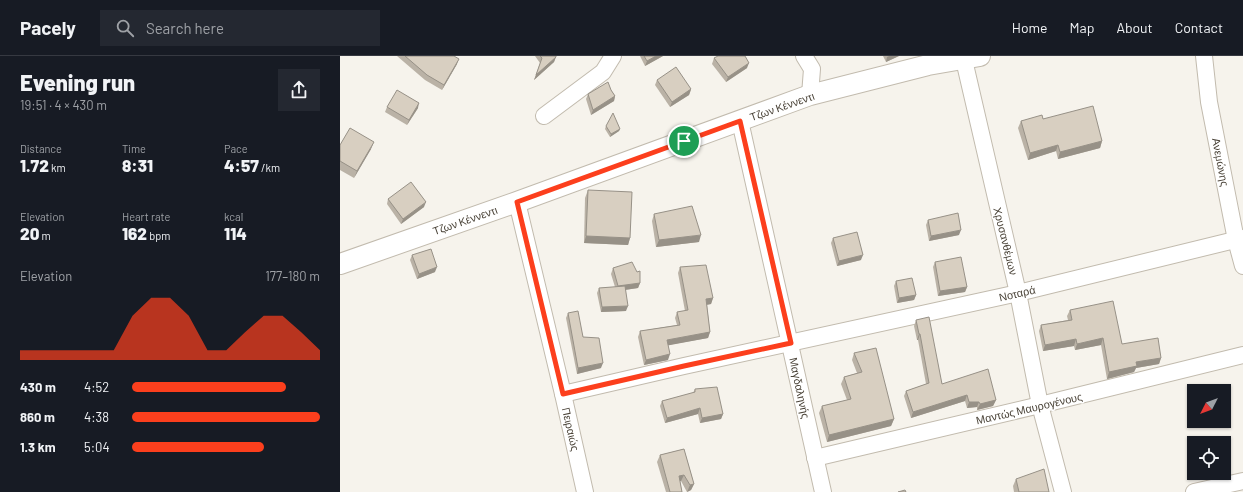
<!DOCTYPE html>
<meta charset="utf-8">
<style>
body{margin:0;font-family:Barlow,sans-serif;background:#242831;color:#f1f3f6;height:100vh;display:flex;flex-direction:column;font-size:15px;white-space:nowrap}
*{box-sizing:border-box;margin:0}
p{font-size:13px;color:#9ea1a6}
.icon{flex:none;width:22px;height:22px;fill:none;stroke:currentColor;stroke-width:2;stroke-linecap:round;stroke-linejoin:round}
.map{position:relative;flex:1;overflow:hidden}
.details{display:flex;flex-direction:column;background:#171b24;width:340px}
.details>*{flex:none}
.needle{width:26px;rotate:228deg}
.tools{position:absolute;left:847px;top:328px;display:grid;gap:8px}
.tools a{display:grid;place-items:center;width:44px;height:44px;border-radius:0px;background:#171b24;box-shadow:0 1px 3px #0004;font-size:20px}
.pin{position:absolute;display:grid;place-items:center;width:34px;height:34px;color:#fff;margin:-17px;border:2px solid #fff;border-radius:50%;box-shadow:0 1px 4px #0007}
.round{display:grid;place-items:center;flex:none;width:42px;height:42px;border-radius:0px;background:#242831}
.summary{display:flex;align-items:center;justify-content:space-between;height:68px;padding:0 20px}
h1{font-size:22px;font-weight:800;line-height:30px}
.metrics{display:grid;grid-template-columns:repeat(3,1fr);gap:6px;height:68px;padding:4px 20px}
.metrics div{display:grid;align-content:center}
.metrics b{font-size:17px;font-weight:800}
.metrics small{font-size:11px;font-weight:400}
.metrics p{font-size:11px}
.chart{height:112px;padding:8px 20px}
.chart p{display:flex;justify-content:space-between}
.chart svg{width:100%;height:72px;margin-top:4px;fill:#fc3f1d;opacity:.7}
ul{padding:0 20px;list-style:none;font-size:13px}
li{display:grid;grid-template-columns:64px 48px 1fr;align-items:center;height:30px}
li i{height:10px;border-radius:5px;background:#fc3f1d}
header{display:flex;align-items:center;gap:24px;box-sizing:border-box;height:56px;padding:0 20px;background:#171b24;border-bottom:1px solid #363941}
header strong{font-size:19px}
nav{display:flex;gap:22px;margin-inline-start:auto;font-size:14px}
.search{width:280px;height:36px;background:#242831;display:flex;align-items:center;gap:10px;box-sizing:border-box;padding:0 14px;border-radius:0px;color:#9ea1a6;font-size:15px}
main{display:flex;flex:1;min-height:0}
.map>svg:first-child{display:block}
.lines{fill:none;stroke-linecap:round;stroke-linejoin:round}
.minor-casing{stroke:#c2bbae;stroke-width:18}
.tertiary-casing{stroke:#c2bbae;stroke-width:22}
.minor{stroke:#fff;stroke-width:16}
.tertiary{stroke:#fff;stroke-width:20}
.wall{fill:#bab2a6}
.shaded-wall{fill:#979187}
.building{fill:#d8cfc1;stroke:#979187}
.route-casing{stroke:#fff;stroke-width:8}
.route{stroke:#fc3f1d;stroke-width:5}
.labels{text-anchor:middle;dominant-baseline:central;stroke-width:3;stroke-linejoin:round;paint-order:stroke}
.street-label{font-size:11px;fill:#4b4439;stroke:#fff}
</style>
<header>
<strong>Pacely</strong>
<div class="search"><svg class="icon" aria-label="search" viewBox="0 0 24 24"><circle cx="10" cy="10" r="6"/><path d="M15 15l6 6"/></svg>Search here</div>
<nav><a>Home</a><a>Map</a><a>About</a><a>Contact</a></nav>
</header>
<main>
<section class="details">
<div class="summary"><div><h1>Evening run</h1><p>19:51 · 4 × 430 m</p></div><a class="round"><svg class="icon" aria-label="share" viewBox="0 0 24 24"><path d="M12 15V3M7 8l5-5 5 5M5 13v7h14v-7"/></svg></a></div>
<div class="metrics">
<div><p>Distance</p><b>1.72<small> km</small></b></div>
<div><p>Time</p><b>8:31</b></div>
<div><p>Pace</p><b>4:57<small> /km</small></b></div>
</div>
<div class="metrics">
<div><p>Elevation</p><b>20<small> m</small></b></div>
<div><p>Heart rate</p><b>162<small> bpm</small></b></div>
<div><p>kcal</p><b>114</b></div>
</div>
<div class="chart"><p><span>Elevation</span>177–180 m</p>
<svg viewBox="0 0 160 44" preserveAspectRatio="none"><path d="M0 44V38L10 38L20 38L30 38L40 38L50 38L60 17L70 6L80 6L90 17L100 38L110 38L120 27L130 17L140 17L150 27L160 38V44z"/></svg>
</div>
<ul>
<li><b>430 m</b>4:52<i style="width:82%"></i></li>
<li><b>860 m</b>4:38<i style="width:100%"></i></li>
<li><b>1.3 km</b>5:04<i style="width:70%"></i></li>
</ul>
</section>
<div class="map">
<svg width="903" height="436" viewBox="0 0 903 436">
<rect width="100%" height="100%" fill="#f6f3ec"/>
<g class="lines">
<defs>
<g id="minor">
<path d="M464,0l8,13 -2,26"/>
<path d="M864,0l5,46 27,138 7,26"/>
<path d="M624,4l54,233 22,112 23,87"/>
<path d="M204,60l59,-44 10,-16"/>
<path d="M400,65l83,371"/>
<path d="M177,146l46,192 22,98"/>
<path d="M223,338l121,-28 334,-73 225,-55"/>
<path d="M475,402l225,-53 203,-50"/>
<path d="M854,436l49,-11"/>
</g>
<path id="tertiary" d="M0,208l177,-62 293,-107 118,-30 52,-9"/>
</defs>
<use href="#minor" class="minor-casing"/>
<use href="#tertiary" class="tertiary-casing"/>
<use href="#minor" class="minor"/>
<use href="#tertiary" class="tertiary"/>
</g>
<g class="wall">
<path d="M57,0h57l3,8 -15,26 -17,-10z"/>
<path d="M195,0h21l-2,6 -20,18 6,-17z"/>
<path d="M300,0h23l-18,10z"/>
<path d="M543,0h16l-13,6z"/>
<path d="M374,2l33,10 -21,14 -14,-18z"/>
<path d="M317,24l34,10 -2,5 -19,12 -15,-22z"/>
<path d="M271,34l4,6 -1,5 -23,14 -5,-16 2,-5z"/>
<path d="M47,51l31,1 -11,17 -22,-13z"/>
<path d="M703,63l59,22 -2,7 -42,11 -2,-8 -28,9 -10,-32 3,-7z"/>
<path d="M266,70l14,3 -1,2 -9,6 -5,-8z"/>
<path d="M0,89l31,4 -17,29 -14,-8z"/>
<path d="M248,134l42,48 -2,7 -44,-2 1,-45z"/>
<path d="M48,143l36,8 -23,17 -14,-20z"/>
<path d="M314,158l45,28 -43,5 -4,-26z"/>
<path d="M588,164l31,15 -30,6 -3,-16z"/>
<path d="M493,182l28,22 -24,6 -6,-23z"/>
<path d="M72,199l23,17 -18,7 -7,-19z"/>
<path d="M595,206l32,25 -2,5 -27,4 -5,-29z"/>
<path d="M340,211l33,31 -2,6 -4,1 3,27 -2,6 -40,7v15l-24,5 -6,-28 2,-6 37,-6 -2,-7 2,-6 8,-1 -7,-38z"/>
<path d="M273,212l27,15 -2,5 -13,2 1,21 -25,1 -4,-19 2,-5 16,-1 -4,-13z"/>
<path d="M556,225l20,14 -2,5 -17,3 -3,-17z"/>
<path d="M730,254l52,34 39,14 -2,6 -23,4 -2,4 -27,7 -6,-34 -26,5 -1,-4 -31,5 -4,-20 2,-6 27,-5 -1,-4z"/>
<path d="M228,257l15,24 18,31 -24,6 -11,-56z"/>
<path d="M576,264l26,64 54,16 -3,6 -16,4v-3l-10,1 -2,-7 -54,17 -7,-22 2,-5 20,-7 -8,-44h-1l-3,-14z"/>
<path d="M514,297l40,66 -3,7 -64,16 -8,-29 3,-7 25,-6 -6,-16 3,-7 13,-4 -5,-13z"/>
<path d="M355,333l28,25 -2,5 -21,4 -2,-9 -33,9 -5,-17 2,-5 31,-8z"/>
<path d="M344,393l10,35 -3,6 -4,2 -6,-11h-1l2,11h-16l-9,-30 3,-7z"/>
<path d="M676,423l33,13h-35l-1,-6z"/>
</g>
<g class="shaded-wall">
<path d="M316,0h7l-18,10 2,-5z"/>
<path d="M549,0h10l-13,6 1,-5z"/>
<path d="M216,1l-2,5 -20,18 2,-5z"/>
<path d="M119,3l-2,5 -15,26 2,-5z"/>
<path d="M409,7l-2,5 -21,14 2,-5z"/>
<path d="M351,33l-2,6 -19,12 2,-5z"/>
<path d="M275,40l-1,5 -23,14 2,-5z"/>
<path d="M79,47l-1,5 -11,17 2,-5z"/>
<path d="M280,73l-1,2 -9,6 1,-3z"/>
<path d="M762,85l-2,7 -42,11 2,-7z"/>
<path d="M34,86l-3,7 -17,29 3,-7z"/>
<path d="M718,89l-2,6 -28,9 2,-7z"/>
<path d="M86,146l-2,5 -23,17 2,-5z"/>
<path d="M621,174l-2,5 -30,6 2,-5z"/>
<path d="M361,179l-2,7 -43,5 3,-7z"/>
<path d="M246,180l44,2 -2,7 -44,-2z"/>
<path d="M523,199l-2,5 -24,6 2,-5z"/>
<path d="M97,211l-2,5 -18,7 2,-5z"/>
<path d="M300,227l-2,5 -21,3 1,-5z"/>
<path d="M627,231l-2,5 -27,4 2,-5z"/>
<path d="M576,239l-2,5 -17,3 2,-5z"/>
<path d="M373,242l-2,6 -7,1 2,-6z"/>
<path d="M288,250l-2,5 -25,1 1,-5z"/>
<path d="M370,276l-2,6 -43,8 2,-6z"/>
<path d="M579,278h1l-2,6h-1z"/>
<path d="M763,282l-2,7 -26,5 2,-6z"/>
<path d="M736,283l-2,7 -31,5 2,-6z"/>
<path d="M330,298l-2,6 -24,5 2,-5z"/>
<path d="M821,302l-2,6 -23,4 -2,4 -27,7 2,-7 27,-10z"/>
<path d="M263,307l-2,5 -24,6 1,-6z"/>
<path d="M627,339l-2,6 -54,17 2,-6z"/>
<path d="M656,344l-3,6 -16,4 3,-6z"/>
<path d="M629,346h10l-2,5 -10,1z"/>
<path d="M360,352l-2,6 -33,9 2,-5z"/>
<path d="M383,358l-2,5 -21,4 2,-5z"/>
<path d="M554,363l-3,7 -64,16 2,-7z"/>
<path d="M344,419l-3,6 -4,1 2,-6z"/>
<path d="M354,428l-3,6 -4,2 3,-7z"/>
</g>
<g class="building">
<path d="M65,0h49l5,3 -15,26 -17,-10z"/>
<path d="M200,0h16v1l-20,18 6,-17z"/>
<path d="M304,0h12l-9,5z"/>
<path d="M378,0h27l4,7 -21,14 -14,-19z"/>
<path d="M336,11l15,22 -19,13 -15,-22z"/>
<path d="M268,26l3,8 4,6 -22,14 -5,-16z"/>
<path d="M57,34l22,13 -10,17 -22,-13z"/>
<path d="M753,50l9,35 -42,11 -2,-7 -28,8 -9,-32 21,-6 1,4z"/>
<path d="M273,57l7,16 -9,5 -5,-8z"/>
<path d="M10,72l24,14 -17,29 -17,-10v-16z"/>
<path d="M71,126l15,20 -23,17 -15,-20z"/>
<path d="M248,134l44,2 -2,46 -44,-2z"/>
<path d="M352,150l9,29 -42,5 -5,-26z"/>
<path d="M618,157l3,17 -30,6 -3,-16z"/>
<path d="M517,176l6,23 -24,6 -6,-23z"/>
<path d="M91,193l6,18 -18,7 -7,-19z"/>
<path d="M621,201l6,30 -27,4 -5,-29z"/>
<path d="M292,206l5,10 3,-1v12l-22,3 -5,-18z"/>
<path d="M366,209l7,33 -7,1 4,33 -43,8 3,14 -24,6 -6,-29 40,-6 -3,-13 11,-2 -8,-43z"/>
<path d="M572,222l4,17 -17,3 -3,-17z"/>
<path d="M285,230l3,20 -26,1 -3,-19z"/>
<path d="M773,245l9,43 36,-6 3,20 -25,4 1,4 -28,6 -6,-34 -26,6 -1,-5 -31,6 -4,-20 31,-5 -2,-10z"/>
<path d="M238,255l5,26 16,1 4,25 -25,5 -10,-55z"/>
<path d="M589,261l13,67 46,-15 8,31 -16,4 -1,-2h-10l-2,-7 -54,17 -7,-21 23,-8 -9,-49h-1l-3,-14z"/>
<path d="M536,292l18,71 -65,16 -7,-29 29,-7 -7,-22 18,-5 -8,-19z"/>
<path d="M377,331l6,27 -21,4 -2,-10 -33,10 -5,-17 33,-9v-3z"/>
<path d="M344,393l10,35 -4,1 -6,-10 -5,1 3,16h-12l-10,-37z"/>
<path d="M704,413l5,23h-30l-3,-13z"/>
<path d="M565,434l1,2h-8z"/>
</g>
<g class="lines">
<defs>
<path id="route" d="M400,65l51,222 -107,23 -121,28 -46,-192z"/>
</defs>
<use href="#route" class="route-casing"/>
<use href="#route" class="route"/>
</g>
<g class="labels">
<g class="street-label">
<text transform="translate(442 50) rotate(-19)">Τζων Κέννεντι</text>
<text transform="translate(881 106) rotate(79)">Ανεμώνης</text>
<text transform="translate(125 164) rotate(-19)">Τζων Κέννεντι</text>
<text transform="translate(666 185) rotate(76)">Χρυσανθέμων</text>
<text transform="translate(677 237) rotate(-13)">Νοταρά</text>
<text transform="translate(460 332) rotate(78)">Μαγδαληνής</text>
<text transform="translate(689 352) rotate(-13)">Μαντώς Μαυρογένους</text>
<text transform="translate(231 373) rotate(77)">Πειραιώς</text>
</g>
</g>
</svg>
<div class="tools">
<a><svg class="needle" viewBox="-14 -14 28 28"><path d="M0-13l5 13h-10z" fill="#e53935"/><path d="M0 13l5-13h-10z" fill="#9ea1a6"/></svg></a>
<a><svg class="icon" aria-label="locate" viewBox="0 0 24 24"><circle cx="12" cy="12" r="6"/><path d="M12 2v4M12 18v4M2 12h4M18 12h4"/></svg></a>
</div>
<div class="pin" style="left:344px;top:85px;background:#1e9e55"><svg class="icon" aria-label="arrive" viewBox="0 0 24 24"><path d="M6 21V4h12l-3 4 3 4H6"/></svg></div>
</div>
</main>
